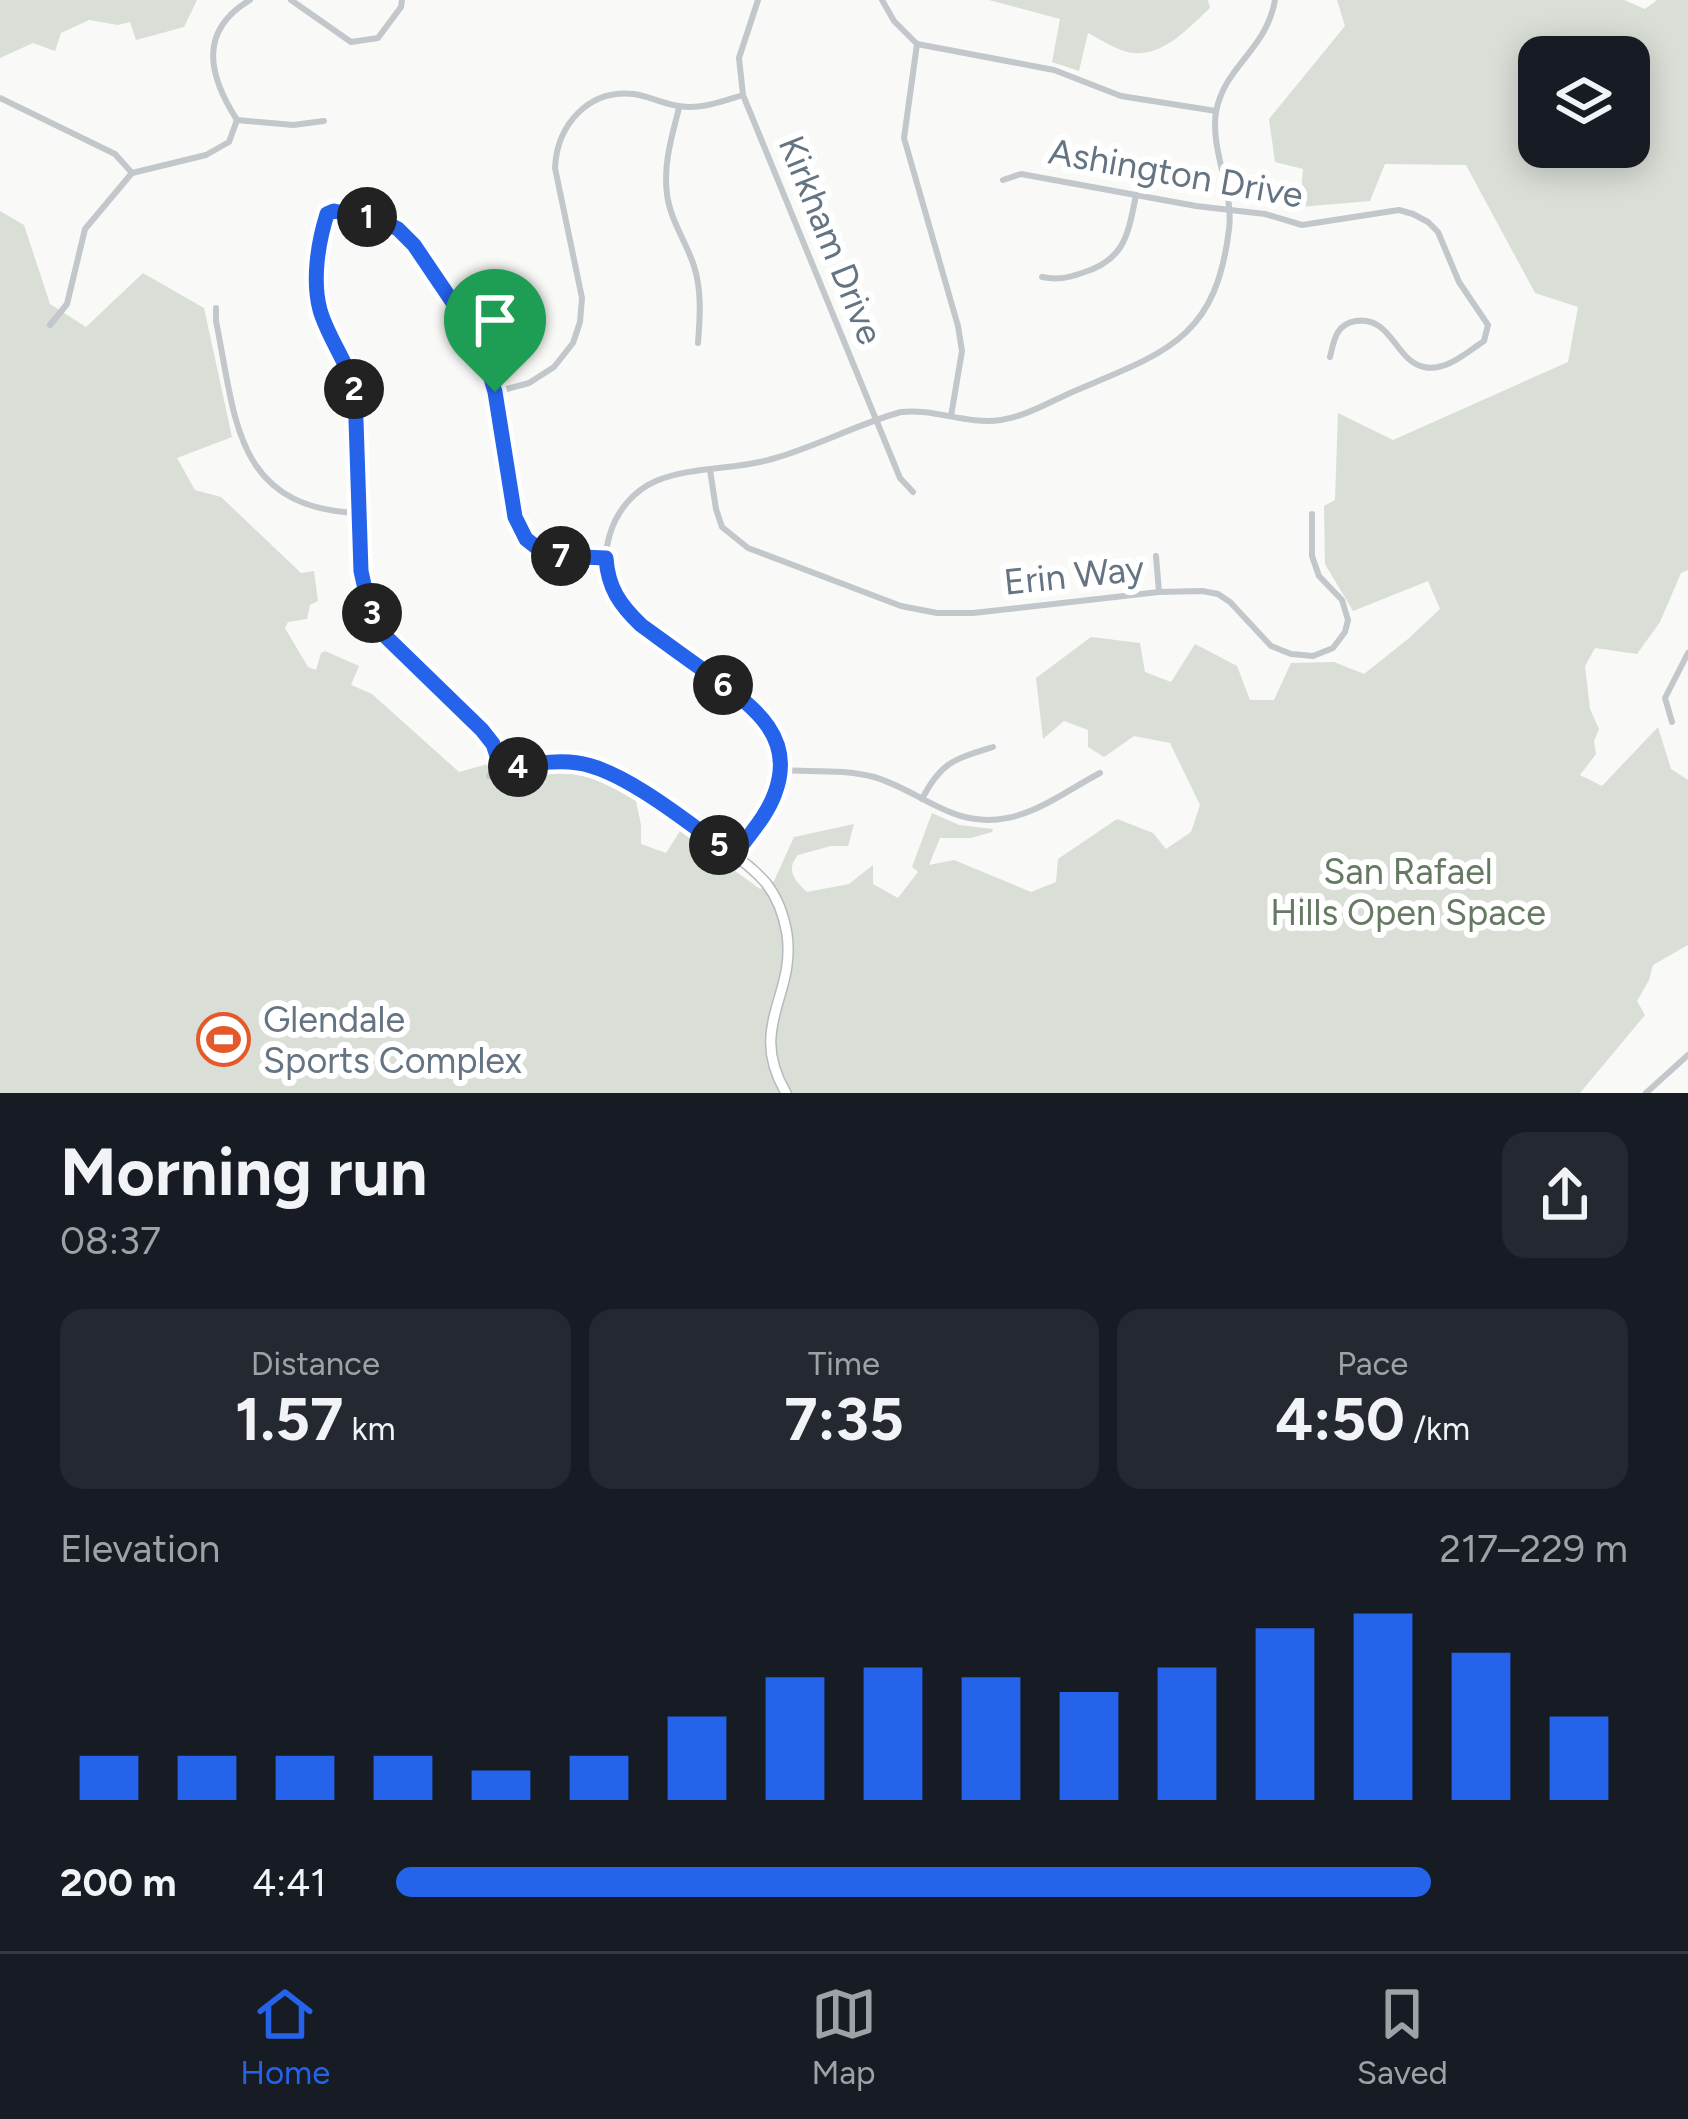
<!DOCTYPE html>
<meta charset="utf-8">
<style>
body{margin:0;font-family:Figtree,sans-serif;background:#242831;color:#f1f3f6;height:100vh;display:flex;flex-direction:column;font-size:45px;white-space:nowrap}
*{box-sizing:border-box;margin:0}
p{font-size:39px;color:#9ea1a6}
.icon{flex:none;width:66px;height:66px;fill:none;stroke:currentColor;stroke-width:2;stroke-linecap:round;stroke-linejoin:round}
.map{position:relative;height:1093px;overflow:hidden}
.sheet{display:flex;flex-direction:column;background:#171b24;flex:1}
.sheet>*{flex:none}
.tools{position:absolute;left:1518px;top:36px;display:grid;gap:24px}
.tools a{display:grid;place-items:center;width:132px;height:132px;border-radius:24px;background:#171b24;box-shadow:0 6px 30px #0003;font-size:60px}
.pin{position:absolute;display:grid;place-items:center;width:102px;height:102px;color:#fff;margin:-123px -51px;border-radius:50% 50% 50% 0;rotate:-45deg;box-shadow:0 0 12px #0007}
.pin .icon{rotate:45deg}
.km{position:absolute;width:60px;height:60px;margin:-30px;border-radius:50%;background:#222;color:#fff;font-size:33px;line-height:60px;text-align:center}
.round{display:grid;place-items:center;flex:none;width:126px;height:126px;border-radius:24px;background:#242831}
.head{display:flex;align-items:center;justify-content:space-between;height:204px;padding:0 60px}
h1{font-size:66px;font-weight:700;line-height:90px}
.figures{display:grid;grid-template-columns:repeat(3,1fr);gap:18px;height:204px;padding:12px 60px}
.figures div{display:grid;align-content:center;border-radius:24px;background:#242831;text-align:center}
.figures b{font-size:60px;font-weight:700}
.figures small{font-size:33px;font-weight:400}
.figures p{font-size:33px}
.chart{height:336px;padding:24px 60px}
.chart p{display:flex;justify-content:space-between}
.chart svg{width:100%;height:216px;margin-top:12px;stroke:#2563eb;stroke-width:6}
ul{padding:0 60px;list-style:none;font-size:39px}
li{display:grid;grid-template-columns:192px 144px 1fr;align-items:center;height:90px}
li i{height:30px;border-radius:15px;background:#2563eb}
.tab-bar{display:flex;justify-content:space-around;align-items:center;height:168px;border-top:3px solid #363941;background:#171b24;font-size:33px;color:#9ea1a6}
.tab-bar a{display:grid;justify-items:center;gap:6px}
.tab-bar .selected{color:#2563eb}
.map>svg:first-child{display:block}
.green{fill:#d9ded6;fill-rule:evenodd}
.lines{fill:none;stroke-linecap:round;stroke-linejoin:round}
.secondary-casing{stroke:#b5babf;stroke-width:12}
.street{stroke:#c2c7cb;stroke-width:6}
.secondary{stroke:#fff;stroke-width:9}
.route-casing{stroke:#fff;stroke-width:24}
.route{stroke:#2563eb;stroke-width:15}
.labels{text-anchor:middle;dominant-baseline:central;stroke-width:12;stroke-linejoin:round;paint-order:stroke}
.street-label{font-size:36px;fill:#647482;stroke:#fff}
.park-label{font-size:36px;fill:#667a63;stroke:#fff}
.poi-label{font-size:36px;fill:#647482;stroke:#fff;text-anchor:start}
</style>
<div class="map">
<svg width="1688" height="1093" viewBox="0 0 1688 1093">
<rect width="100%" height="100%" fill="#f9f9f7"/>
<g class="green">
<path d="M0,0h197l-13,27 -48,13 -6,-18 -12,3 -29,-5 -28,13 -6,18 -22,-8 -33,15z"/>
<path d="M989,0h219l2,8c-23,21 -51,54 -86,43 -12,-4 -25,-12 -36,-18l-9,38 -27,-9 8,-43z"/>
<path d="M1337,0h287l21,9 12,-9h31v570l-7,3 -21,49 -23,32 -42,-6 -10,18 5,43 9,20 -5,12 2,13 -16,21 22,11 56,-59 13,42 17,11v165l-35,20 -4,15 -12,21 8,14 -65,78h-1580v-882l24,14 26,79 36,23 57,-54 61,35 28,129 -55,21 18,32 26,7 80,76 13,-2 4,30 -8,4 -3,14 -19,3 -3,6 23,39 8,3 5,-17 4,-2 34,15 -8,19 21,9 87,78 29,-8 5,16c17,-1 33,-5 50,-7 36,-5 64,8 93,28l5,24v19l25,9 14,-22 80,58 14,-8 20,-44 60,-13 -6,22h-17l-33,9c-13,15 -3,26 9,37l42,-8 24,-19v19l25,14 20,-26 -6,-5 20,-54 27,12 34,4 -1,3 -21,6h-31l-11,27 25,-5 77,32 25,-10 2,-23 59,-40 36,14 13,16 25,-17 9,-27 -30,-62 -36,-7 -30,21 -16,-10v-17l-24,-9 -21,18 -7,-61 55,-41 49,6 5,29 26,10 24,-38 42,22 13,34h24l17,-37 43,-1 30,12 44,-35 32,-30 -12,-28 -75,30 -28,-47 -1,-58 11,-6 3,-87 55,27 175,-78 10,-55 -43,-14 -69,-128 -81,-1 -15,37 -70,6 3,-38 -28,-7 -6,-43 76,-93zM1539,57h90v90h-90z"/>
</g>
<g class="lines">
<defs>
<path id="secondary" d="M502,771c30,-7 60,-14 90,-5 35,9 65,37 94,57 27,18 58,35 80,60 11,14 18,33 21,51 9,62 -40,93 -1,159"/>
</defs>
<use href="#secondary" class="secondary-casing"/>
<g class="street">
<path d="M291,0l60,42 27,-4 23,-31 1,-7"/>
<path d="M758,0l-19,58 4,37 157,383 13,14"/>
<path d="M882,0l12,21 23,23 137,26 67,26 95,15"/>
<path d="M917,44l-13,94 54,188 4,25 -11,65"/>
<path d="M0,98l115,56 17,19"/>
<path d="M679,108c-7,28 -16,56 -12,86 3,26 19,47 27,72 8,25 6,51 4,77"/>
<path d="M237,120c-29,-45 -39,-89 13,-120"/>
<path d="M237,120l56,5 31,-4"/>
<path d="M1003,180l18,-6 175,32 69,8 37,11 97,-15 14,4 15,8 10,10 21,50 29,43 -4,16c-17,11 -38,31 -60,26 -29,-6 -32,-51 -68,-46 -20,3 -22,19 -26,36"/>
<path d="M1042,277c16,3 25,1 40,-4 43,-13 46,-38 54,-78"/>
<path d="M216,308v13c20,98 18,188 144,192"/>
<path d="M50,325l17,-21 18,-75 47,-56 74,-18 23,-13 8,-22"/>
<path d="M495,392l34,-9 25,-16 19,-24 7,-21 2,-24 -27,-130c2,-43 33,-79 79,-74 15,2 29,10 45,12 22,4 44,-5 64,-11"/>
<path d="M710,470l6,39 6,18 26,21 153,58 36,7h36l186,-21 43,-1 16,3 12,8 41,44 20,8 22,2 20,-8 12,-16 3,-12 -6,-20 -23,-24 -7,-20v-42"/>
<path d="M1156,556l3,36"/>
<path d="M1672,722l-7,-24 23,-45"/>
<path d="M780,770c30,2 65,-1 94,7 48,14 78,52 133,41 33,-6 64,-30 93,-45"/>
<path d="M489,776l13,-5 -9,-27 -11,-14 -104,-101 -10,-26 -7,-32 -6,-181c-8,-29 -28,-53 -35,-82 -4,-16 -3,-33 -1,-49 1,-17 3,-33 11,-47 56,0 74,19 104,62 17,24 41,50 50,78 14,40 21,165 43,188 21,21 52,16 79,18"/>
<path d="M922,799c19,-37 32,-40 71,-52"/>
<path d="M734,856c25,-35 56,-69 42,-115 -8,-24 -29,-38 -48,-52 -20,-15 -40,-29 -59,-44 -39,-28 -76,-56 -59,-111 7,-23 23,-43 46,-53 36,-15 79,-11 116,-22 44,-12 85,-35 129,-47 33,-4 66,13 100,8 26,-4 52,-20 76,-30 90,-38 139,-52 152,-161 5,-39 -19,-78 -13,-117 8,-46 50,-61 59,-112"/>
<path d="M1646,1093l42,-38"/>
</g>
<use href="#secondary" class="secondary"/>
</g>
<g class="lines">
<defs>
<path id="route" d="M334,211l48,10 16,8 16,16 67,99 14,48 20,125 11,22 14,11 18,6 48,2c2,30 14,47 35,67 22,16 45,33 68,49 40,30 88,60 66,119 -8,23 -27,43 -41,63 -39,-28 -110,-87 -156,-93 -26,-4 -51,2 -76,8l-9,-27 -11,-14 -104,-101 -10,-26 -7,-32 -6,-181c-8,-29 -27,-52 -35,-80 -8,-30 -2,-67 7,-96z"/>
</defs>
<use href="#route" class="route-casing"/>
<use href="#route" class="route"/>
</g>
<defs>
<symbol id="stadium-ring" viewBox="-11 -11 22 22"><circle r="9.5" fill="#fff" stroke="#e4592c" stroke-width="1.5"/><path d="M0-5a6.5 5 0 1 0 0 10a6.5 5 0 1 0 0-10ZM-3.5-1.8h7v3.6h-7Z" fill="#e4592c"/></symbol>
</defs>
<g fill-rule="evenodd">
<use href="#stadium-ring" x="194" y="1010" width="59" height="59"/>
</g>
<g class="labels">
<g class="street-label">
<text transform="translate(1176 173) rotate(10)">Ashington Drive</text>
<text transform="translate(831 240) rotate(68)">Kirkham Drive</text>
<text transform="translate(1074 575) rotate(-6)">Erin Way</text>
</g>
<g class="park-label">
<text x="1408" y="871">San Rafael<tspan x="1408" dy="41">Hills Open Space</tspan></text>
</g>
<g class="poi-label">
<text x="263" y="1019">Glendale<tspan x="263" dy="41">Sports Complex</tspan></text>
</g>
</g>
</svg>
<div class="tools">
<a><svg class="icon" aria-label="layers" viewBox="0 0 24 24"><path d="M12 4l9 5-9 5-9-5zM3 14l9 5 9-5"/></svg></a>
</div>
<div class="pin" style="left:495px;top:392px;background:#1e9e55"><svg class="icon" aria-label="arrive" viewBox="0 0 24 24"><path d="M6 21V4h12l-3 4 3 4H6"/></svg></div>
<b class="km" style="left:367px;top:217px">1</b>
<b class="km" style="left:354px;top:389px">2</b>
<b class="km" style="left:372px;top:613px">3</b>
<b class="km" style="left:518px;top:767px">4</b>
<b class="km" style="left:719px;top:845px">5</b>
<b class="km" style="left:723px;top:685px">6</b>
<b class="km" style="left:561px;top:556px">7</b>
</div>
<section class="sheet">
<div class="head"><div><h1>Morning run</h1><p>08:37</p></div><a class="round"><svg class="icon" aria-label="share" viewBox="0 0 24 24"><path d="M12 15V3M7 8l5-5 5 5M5 13v7h14v-7"/></svg></a></div>
<div class="figures">
<div><p>Distance</p><b>1.57<small> km</small></b></div>
<div><p>Time</p><b>7:35</b></div>
<div><p>Pace</p><b>4:50<small> /km</small></b></div>
</div>
<div class="chart"><p><span>Elevation</span>217–229 m</p>
<svg viewBox="0 0 160 44" preserveAspectRatio="none"><path d="M5 44V35M15 44V35M25 44V35M35 44V35M45 44V38M55 44V35M65 44V27M75 44V19M85 44V17M95 44V19M105 44V22M115 44V17M125 44V9M135 44V6M145 44V14M155 44V27"/></svg>
</div>
<ul>
<li><b>200 m</b>4:41<i style="width:84%"></i></li>
</ul>
</section>
<nav class="tab-bar">
<a class="selected"><svg class="icon" aria-label="home" viewBox="0 0 24 24"><path d="M3 11l9-7 9 7M6 9v11h12V9"/></svg>Home</a>
<a><svg class="icon" aria-label="map" viewBox="0 0 24 24"><path d="M3 6l6-2 6 2 6-2v14l-6 2-6-2-6 2zM9 4v14M15 6v14"/></svg>Map</a>
<a><svg class="icon" aria-label="saved" viewBox="0 0 24 24"><path d="M7 4h10v16l-5-4-5 4z"/></svg>Saved</a>
</nav>
